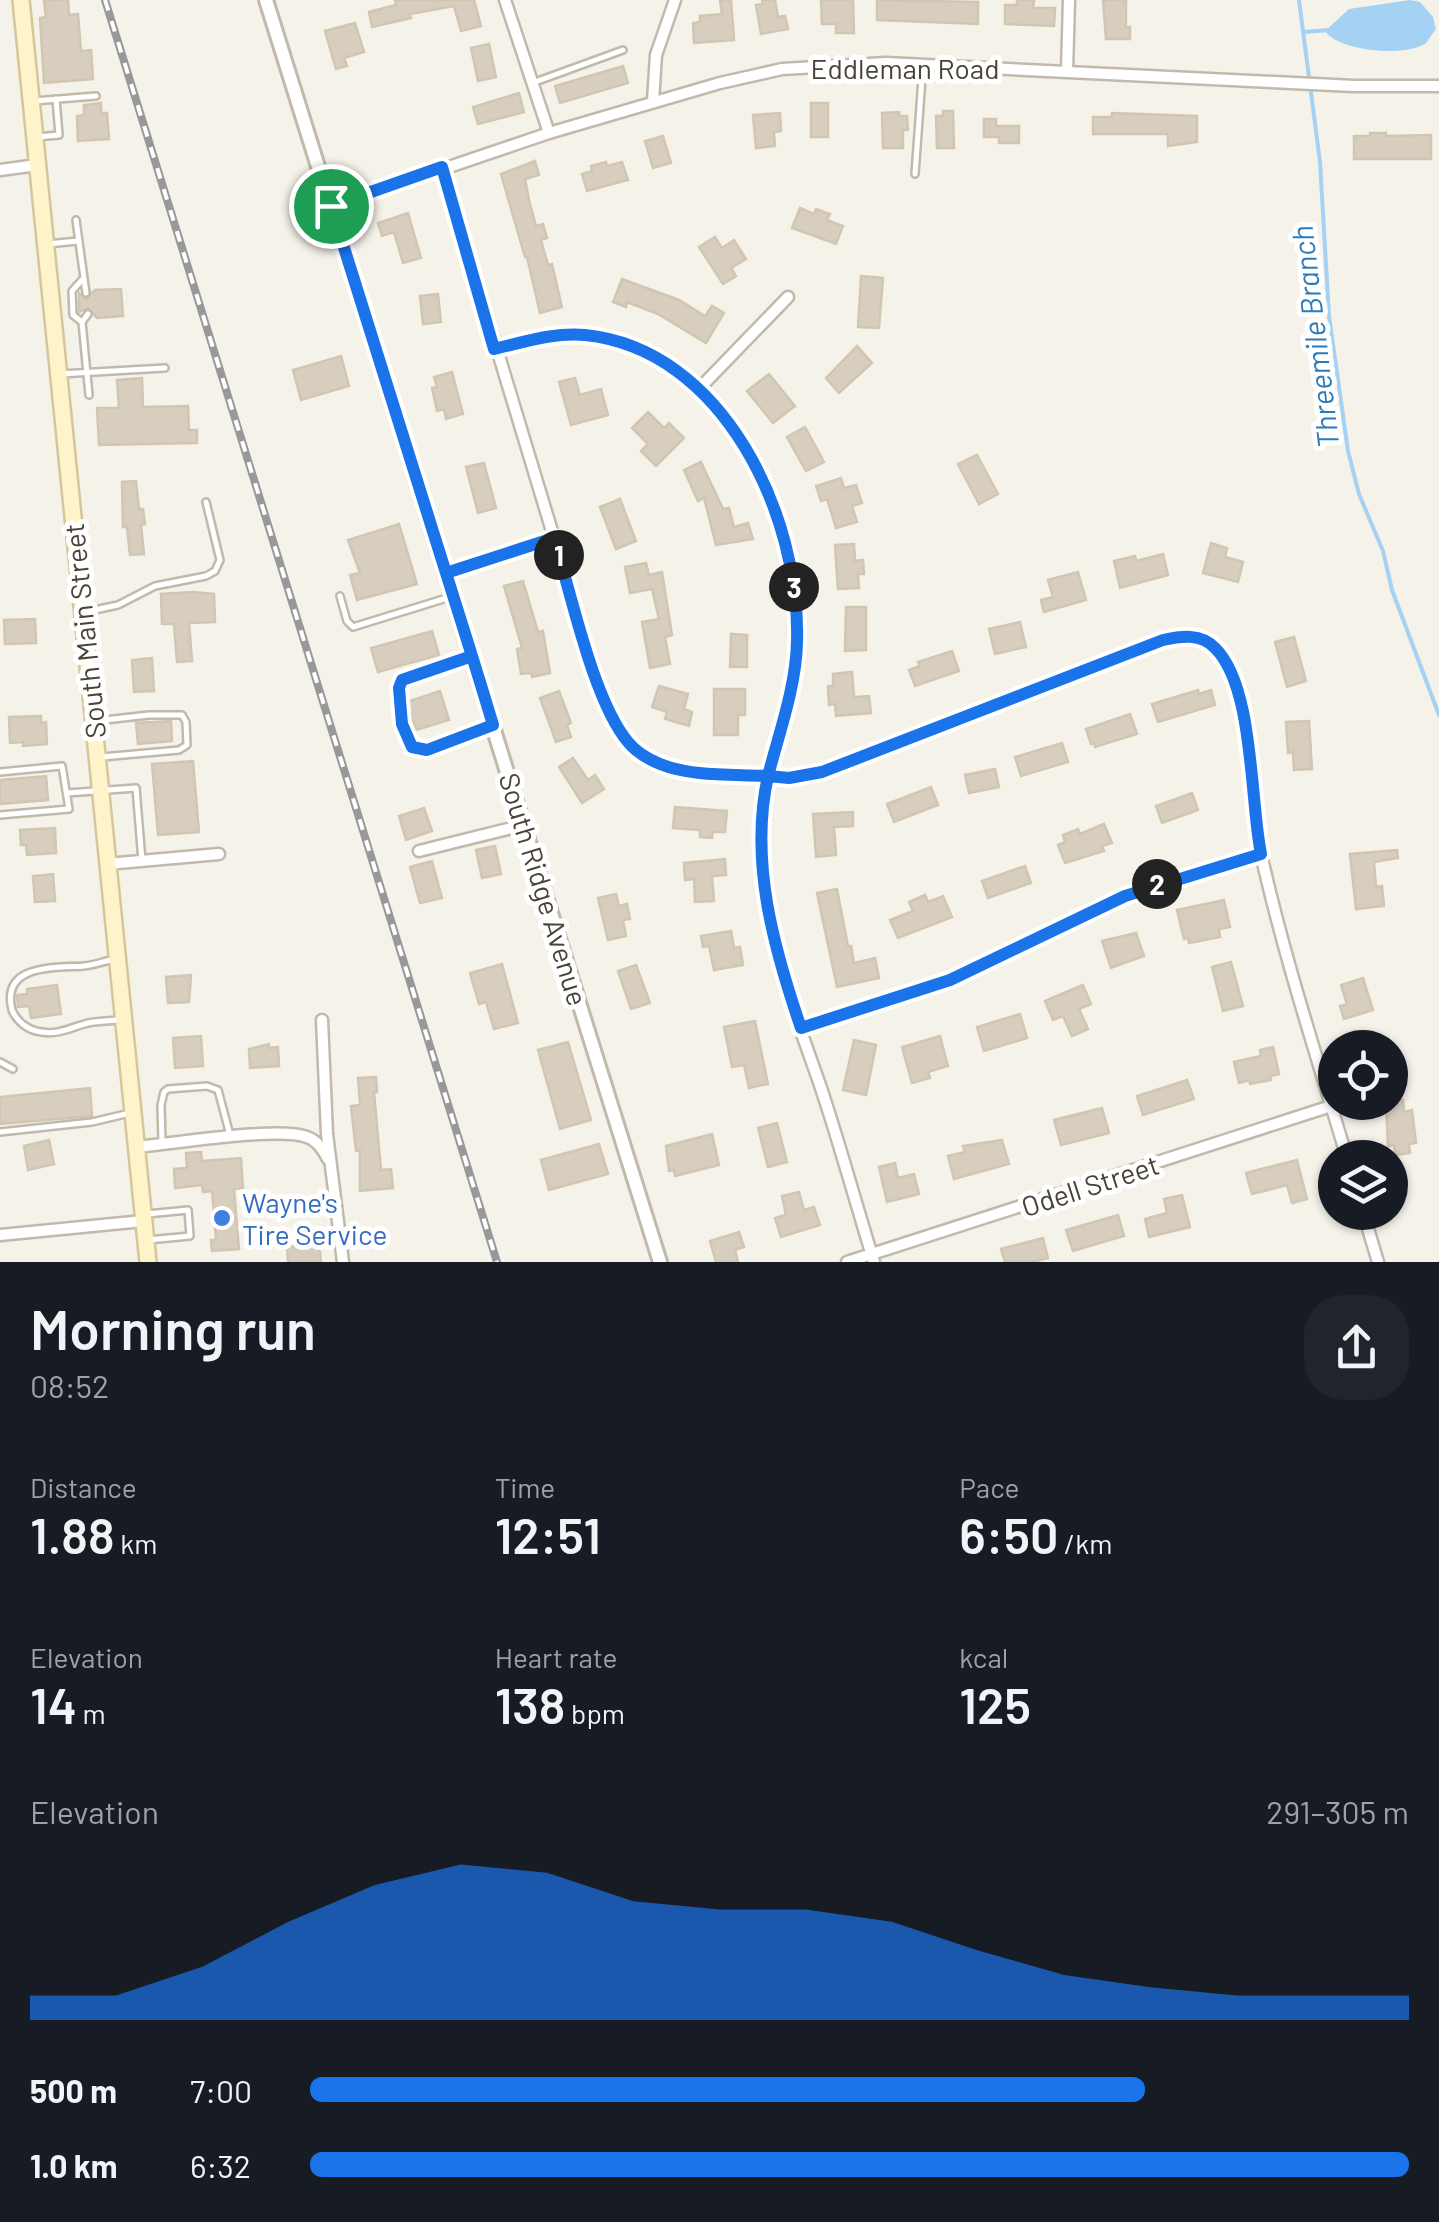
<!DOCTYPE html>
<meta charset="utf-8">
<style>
body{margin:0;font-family:Barlow,sans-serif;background:#20242c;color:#f1f3f6;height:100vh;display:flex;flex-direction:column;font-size:38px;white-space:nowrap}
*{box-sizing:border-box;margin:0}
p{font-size:32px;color:#9ea1a6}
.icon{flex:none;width:55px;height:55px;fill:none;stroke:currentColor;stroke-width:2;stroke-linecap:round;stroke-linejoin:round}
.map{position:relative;height:1262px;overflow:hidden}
.side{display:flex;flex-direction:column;background:#171b24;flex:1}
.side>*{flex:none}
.buttons{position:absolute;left:1318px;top:1030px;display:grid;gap:20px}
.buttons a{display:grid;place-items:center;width:90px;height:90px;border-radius:50%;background:#171b24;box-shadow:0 2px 8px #0004;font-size:50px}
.pin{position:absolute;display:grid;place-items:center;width:85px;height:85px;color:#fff;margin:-42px;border:5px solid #fff;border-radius:50%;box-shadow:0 2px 10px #0007}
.km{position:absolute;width:50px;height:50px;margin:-25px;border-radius:50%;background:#222;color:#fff;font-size:28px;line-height:50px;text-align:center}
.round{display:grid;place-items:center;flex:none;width:105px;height:105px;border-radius:40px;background:#20242c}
.overview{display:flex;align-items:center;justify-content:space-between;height:170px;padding:0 30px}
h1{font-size:55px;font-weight:600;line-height:75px}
.figures{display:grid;grid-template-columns:repeat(3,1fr);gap:15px;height:170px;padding:10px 30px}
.figures div{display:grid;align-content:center}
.figures b{font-size:50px;font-weight:600}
.figures small{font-size:28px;font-weight:400}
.figures p{font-size:28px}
.chart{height:280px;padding:20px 30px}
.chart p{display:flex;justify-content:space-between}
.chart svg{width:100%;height:180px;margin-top:10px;fill:#1a73e8;opacity:.7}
ul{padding:0 30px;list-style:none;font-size:32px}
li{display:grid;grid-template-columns:160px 120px 1fr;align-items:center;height:75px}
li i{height:25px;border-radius:12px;background:#1a73e8}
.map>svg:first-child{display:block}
.water{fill:#a5d1f2}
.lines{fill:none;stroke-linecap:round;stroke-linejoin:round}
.stream{stroke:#a5d1f2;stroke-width:4}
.building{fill:#d7cebf;stroke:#d2c6b1;stroke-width:2.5}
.service-casing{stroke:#c1baac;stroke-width:10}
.minor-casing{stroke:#c1baac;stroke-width:15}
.tertiary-casing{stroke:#c1baac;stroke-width:18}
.secondary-casing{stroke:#d6c799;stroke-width:20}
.service{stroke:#fff;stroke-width:5}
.minor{stroke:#fff;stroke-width:10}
.tertiary{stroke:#fff;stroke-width:12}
.secondary{stroke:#fff3ca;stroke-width:15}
.rail-casing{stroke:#989898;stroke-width:8}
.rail{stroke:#fff;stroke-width:4;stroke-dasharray:11;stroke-linecap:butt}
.route-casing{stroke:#fff;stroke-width:20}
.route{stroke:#1a73e8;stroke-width:12}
.shop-dot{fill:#3f7fe0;stroke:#fff;stroke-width:4}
.labels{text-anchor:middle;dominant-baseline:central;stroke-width:10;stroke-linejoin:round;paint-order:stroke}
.street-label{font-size:28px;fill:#494337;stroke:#fff}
.shop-label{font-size:28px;fill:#366cbe;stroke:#fff;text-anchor:start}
.water-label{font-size:30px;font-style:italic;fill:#2d7bb9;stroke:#fff}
</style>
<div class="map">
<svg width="1439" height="1262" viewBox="0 0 1439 1262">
<rect width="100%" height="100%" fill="#f5f2ea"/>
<path class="water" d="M1410,0l10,2 13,15 3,12c-1,1 -9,13 -10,14 -20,15 -88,8 -101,-12l24,-22z"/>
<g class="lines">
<g class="stream">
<path d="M1299,0l21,162 9,154 19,135 11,43 24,57 9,39 47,125"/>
<path d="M1304,32l25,-2"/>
</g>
</g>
<g class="building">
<path d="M54,0h14l1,15 9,-1 3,37 10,-1 2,29 -49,4 -4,-65 6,-1 -2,-16z"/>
<path d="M395,0h79l7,26 -20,5 -7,-25 -44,8 1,4 -39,9 -3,-15 27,-7z"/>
<path d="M720,0h11l3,40 -40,3 -1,-20 7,-1v-6l22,-2z"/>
<path d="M762,0h13l3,17 7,-1 3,13 -27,5 -5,-29 7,-1z"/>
<path d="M821,0h32l1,33h-18v-9h-14z"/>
<path d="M877,0l101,2v22l-101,-4z"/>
<path d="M1017,0h17l-1,8h22l-1,18 -49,-2v-19h12z"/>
<path d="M1103,0h23v27h4v12h-24z"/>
<path d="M355,23l9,29 -20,6 3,8 -11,3 -11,-38z"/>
<path d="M489,44l7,33 -18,4 -7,-33z"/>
<path d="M623,66l5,17 -68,20 -5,-17z"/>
<path d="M519,93l5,19 -46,12 -5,-17z"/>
<path d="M101,103v10h6l2,26 -31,2 -1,-25 7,-1v-10z"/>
<rect x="811" y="103" width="17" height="34"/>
<path d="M943,111h10l1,37h-17l-1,-32h7z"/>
<path d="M899,112v4h8l1,14h-5v18h-20l-1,-35z"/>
<path d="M780,113l1,18 -7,1 1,14 -19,2 -3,-33z"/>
<path d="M1112,113l85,3v26l-29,4v-12h-75v-17h19z"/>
<path d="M984,119h12v7h23v17h-20v-6h-15z"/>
<path d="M1370,133h16v3l45,-1v24h-77v-23h16z"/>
<path d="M663,136l8,27 -18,5 -8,-27z"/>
<path d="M535,161l4,14 -14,4 4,21 7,26 7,-2 4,14 -6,2 7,25 4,-1 10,43 -22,6 -13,-56h-2l-24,-83z"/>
<path d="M606,162l1,4 15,-4 6,18 -41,11 -5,-17 10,-3 -1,-5z"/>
<path d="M800,208l14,6 2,-5 14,5 -3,6 16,6 -7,18 -44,-16z"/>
<path d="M408,213l13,45 -18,5 -9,-31 -12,4 -4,-13z"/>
<path d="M715,237l7,11 12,-8 12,19 -15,9 5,8 -13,8 -24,-37z"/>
<path d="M861,276l22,2 -4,50 -21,-1z"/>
<path d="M622,279l57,21 26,16 7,-10 12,7 -18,30 -48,-29 -31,-12 -1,5 -13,-5z"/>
<path d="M121,289l2,27 -26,2 -9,-10 -9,4v-19l7,6 9,-9z"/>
<path d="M438,294l3,28 -18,2 -3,-28z"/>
<path d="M857,346l15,17 -33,30 -13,-15z"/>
<path d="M341,356l8,30 -48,14 -8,-30z"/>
<path d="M452,372l11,42 -17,5 -2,-10 -7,2 -5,-23 5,-1 -3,-10z"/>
<path d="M769,374l26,32 -22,17 -26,-32z"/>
<path d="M142,378l1,29 45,-1 1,24h8v13l-98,2 -2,-37h22l-2,-28z"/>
<path d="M575,378l5,17 21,-6 7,26 -37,10 -12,-43z"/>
<path d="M648,412l16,16 5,-5 15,15 -28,28 -15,-15 7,-7 -16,-16z"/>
<path d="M805,427l19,35 -18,9 -19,-34z"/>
<path d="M977,455l21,39 -19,10 -21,-40z"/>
<path d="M701,462l22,47 6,-1 5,19 14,-4 5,16 -37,6 -12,-47 -6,3 -14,-31z"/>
<path d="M484,463l12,45 -18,5 -12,-46z"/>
<path d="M841,478l3,10 12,-3 6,18 -10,3 5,16 -21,6 -9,-29 -6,2 -5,-15z"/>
<path d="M136,481l3,28h4l2,15 -4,1 3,29 -14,1 -3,-28h-4l-1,-45z"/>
<path d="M620,499l16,42 -20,8 -16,-42z"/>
<path d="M399,524l18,60 -60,16 -7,-25 10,-2 -12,-33z"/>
<path d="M1211,543l16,5 -2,9 18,5 -5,20 -35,-9z"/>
<path d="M854,544l1,17 8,-1 1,14h-6l1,14 -21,1 -3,-44z"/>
<path d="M1163,554l5,21 -48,13 -6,-27 21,-5 1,5z"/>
<path d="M646,563l3,12 13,-3 10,63 -7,2 5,27 -20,4 -8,-46 17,-3 -7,-30 -22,4 -5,-26z"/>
<path d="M1078,572l8,28 -42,12 -3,-12 12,-3 -5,-17z"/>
<path d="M523,581l15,51 5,-1 7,42 -18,4 -1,-4 -10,1 -4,-25 5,-1 -18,-62z"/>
<path d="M193,592l21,2 1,28 -26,1 3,38 -15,1 -3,-38h-12l-1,-30z"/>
<path d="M846,607h20v43l-21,1z"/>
<path d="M35,619l1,24 -31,1 -1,-24z"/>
<path d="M1020,622l6,25 -31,7 -6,-25z"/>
<path d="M432,631l7,24 -61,17 -7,-24z"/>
<path d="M731,634l16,1v32h-17z"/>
<path d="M1294,637l12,44 -19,6 -12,-45z"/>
<path d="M952,651l7,20 -44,15 -6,-16 11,-4 -2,-4z"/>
<path d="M152,658l2,33 -20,1 -2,-32z"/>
<path d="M852,672l2,25 15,-1 2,17 -35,3 -1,-12 -6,1 -1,-19h5v-12z"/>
<path d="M659,686l29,8 -4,15 8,3 -3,14 -24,-7 2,-7 -15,-5z"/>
<path d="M714,689h31v26h-7v20h-24z"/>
<path d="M1198,690l1,4 12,-4 4,15 -57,17 -6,-18z"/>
<path d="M440,691l9,29 -33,10 -9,-28z"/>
<path d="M559,691l12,32 -4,2 4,12 -15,5 -16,-44z"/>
<path d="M1130,714l7,20 -42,13 -1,-4 -3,1 -5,-15z"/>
<path d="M41,716v7l5,-1 1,22 -24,2v-4l-13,1 -1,-26z"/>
<path d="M171,721l1,20 -34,3 -2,-21z"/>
<path d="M1309,721l3,48 -18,1 -1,-18 -5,1 -2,-31z"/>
<path d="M1062,743l6,19 -47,14 -6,-19z"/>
<path d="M573,758l15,22 7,-5 9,14 -22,14 -23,-36z"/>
<path d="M193,761l6,71 -41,3 -6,-71z"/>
<path d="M995,769l4,18 -30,6 -4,-18z"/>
<path d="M46,776l2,24 -48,4v-24z"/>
<path d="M931,787l7,18 -44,17 -7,-18z"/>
<path d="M1192,793l6,17 -36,13 -6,-17z"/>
<path d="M675,807l52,4 -2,21h-12l-1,6 -12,-1v-7l-27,-2z"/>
<path d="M424,808l8,23 -26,9 -7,-24z"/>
<path d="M853,812v14l-19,1 2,28 -20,2 -3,-43z"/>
<path d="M1104,824l8,19 -10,3 2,5 -39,12 -7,-18 7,-3 -2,-7 15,-6 2,5z"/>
<path d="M55,828l1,25 -29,2 -1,-10h-5l-1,-15z"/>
<path d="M495,846l6,28 -19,4 -6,-28z"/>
<path d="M1397,850l1,8 -24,4 2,25 6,-1 2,20 -28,3 -6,-55z"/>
<path d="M725,859l1,16 -14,1 2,25 -19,1 -1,-23 -9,1 -1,-17z"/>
<path d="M432,861l10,37 -22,5 -10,-36z"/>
<path d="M1025,866l6,17 -43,15 -6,-17z"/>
<path d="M53,874l2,27 -20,1 -2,-26z"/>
<path d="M837,889l11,57h3l3,17 21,-5 4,20 -42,9 -20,-94z"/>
<path d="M616,894l3,12 8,-2 3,15 -7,1 3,16 -18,4 -10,-42z"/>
<path d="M925,895l3,7 15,-6 9,21 -54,21 -8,-18 23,-9 -4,-9z"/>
<path d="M1224,900l6,27 -11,2 1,8 -31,6 -1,-5 -4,1 -7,-29z"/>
<path d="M731,931l3,17 6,-1 3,18 -29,5 -5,-24 -6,1 -2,-11z"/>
<path d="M1136,933l8,23 -33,12 -9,-27z"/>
<path d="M1231,962l12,44 -20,5 -11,-44z"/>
<path d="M502,964l16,59 -24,6 -8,-27 -7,2 -9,-31z"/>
<path d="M636,965l14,38 -19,6 -13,-38z"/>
<path d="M191,975l-2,27 -21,1 -2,-26z"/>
<path d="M1363,978l10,32 -29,9 -4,-13 7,-2 -6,-19z"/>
<path d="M57,985l4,29 -30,4 -2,-12 -11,1 -1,-12 10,-1v-5z"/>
<path d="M1083,985l8,19 -12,5 9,20 -16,7 -9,-20 -10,4 -8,-19z"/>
<path d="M1020,1014l7,24 -43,13 -7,-24z"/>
<path d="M755,1021l13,63 -19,4 -5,-23 -12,2 -8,-40z"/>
<path d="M201,1036l2,30 -28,2 -2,-30z"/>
<path d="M940,1036l8,30 -20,6 2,6 -18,5 -10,-36z"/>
<path d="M854,1040l22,5 -10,50 -23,-5z"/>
<path d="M568,1042l23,78 -31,9 -22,-79z"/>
<path d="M269,1044v4l9,-1 1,19 -29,2 -1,-19z"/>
<path d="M1273,1047l6,27 -9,2 1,4 -21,4v-4l-11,3 -5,-21 27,-6 -1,-6z"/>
<path d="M376,1077l1,15h-3l7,78 10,-1 2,19 -33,3v-41l-4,1 -5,-45 9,-1 -2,-27z"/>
<path d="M1187,1080l7,19 -51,16 -6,-19z"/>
<path d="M90,1088l2,28 -92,8v-27z"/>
<path d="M1403,1100l1,12 8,-2 4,33 -7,1 1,9 -15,2 -1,-10 -6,1 -2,-44z"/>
<path d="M1102,1108l7,25 -48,12 -7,-25z"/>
<path d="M777,1123l10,39 -19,5 -10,-39z"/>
<path d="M712,1134l7,31 -44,11 -1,-6 -5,1 -3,-25z"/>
<path d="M49,1140l5,24 -26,6 -4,-24z"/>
<path d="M1002,1140l7,24 -55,15 -6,-23 17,-4 -2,-6z"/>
<path d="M599,1144l9,30 -59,16 -8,-30z"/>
<path d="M201,1152l1,9 39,-3 2,30 -9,1 5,60 -27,2 -1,-11h5l-4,-49 -9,1 -1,-7 -27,3 -1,-19 13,-1 -1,-15z"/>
<path d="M1297,1160l10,39 -15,4 -5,-18 -35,9 -6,-21z"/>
<path d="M895,1163l3,15 16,-4 5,20 -32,8 -8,-35z"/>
<path d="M799,1192l5,18 10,-3 6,18 -39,12 -6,-19 11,-3 -4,-19z"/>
<path d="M1182,1195l8,32 -41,10 -4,-18 22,-6 -3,-14z"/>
<path d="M1118,1215l6,21 -51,15 -7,-21z"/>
<path d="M739,1232l5,15 -9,3 3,12h-22l-6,-21z"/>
<path d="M318,1236l3,26h-33l-1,-16 12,-1 -1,-8z"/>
<path d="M1043,1238l5,20 -16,4h-27l-4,-13z"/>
</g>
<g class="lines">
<defs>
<g id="service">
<path d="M535,82l88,-32"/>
<path d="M34,101l62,-5"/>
<path d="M37,137l22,-2 -3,-36"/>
<path d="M915,174l8,-109"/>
<path d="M76,220l10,73"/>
<path d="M47,244l31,-3"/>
<path d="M82,280l-10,11 1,24 9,7"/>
<path d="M88,314l-6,8 7,73"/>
<path d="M60,374l105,-6"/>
<path d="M340,596l7,25 6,6 97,-30"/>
<path d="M85,612l33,-7 37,-19 51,-10 9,-5 5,-11 -14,-58"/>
<path d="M469,657l-67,24 -3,7 3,36 9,23 16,2 63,-23"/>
<path d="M96,721l53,-6h33l4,7 1,23 -8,5 -77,7"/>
<path d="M0,772l62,-6 7,43 -69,6"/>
<path d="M67,793l69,-5 6,73"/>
<path d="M115,959c-11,2 -20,6 -31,7 -24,2 -84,-4 -72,44 5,12 17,21 30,22 17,3 30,-5 46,-9 10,-2 21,-2 31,-3"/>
<path d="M0,1062l13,7"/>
<path d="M0,1132l92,-10 38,-9"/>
<path d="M162,1142l-1,-37 3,-13 4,-3 39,-3 11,4 12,45"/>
<path d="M147,1214l41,-4 2,26 -42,4"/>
</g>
<g id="minor">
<path d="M505,0l44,133"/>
<path d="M1067,71l2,-71"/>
<path d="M653,101l3,-46 19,-55"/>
<path d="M442,167l154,510c33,80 47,91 133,97 26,1 53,6 79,2l355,-136c20,-4 43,-6 56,13 39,56 28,136 42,201 23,103 56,203 86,304"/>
<path d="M0,170l37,-5"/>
<path d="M331,207l218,-74 171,-50 62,-14 104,-6 468,23h85"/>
<path d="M495,349c28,-7 59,-16 89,-14 138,13 220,185 213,309 -3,49 -23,94 -31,141 -6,32 -5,66 -2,98 5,67 35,141 57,205 19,57 35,116 53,174"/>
<path d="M697,391l91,-94"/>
<path d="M446,573l108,-35"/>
<path d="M419,851l105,-26"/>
<path d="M107,864l112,-10"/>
<path d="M322,1020l5,114 16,128"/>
<path d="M801,1029l149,-49 175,-84 136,-42"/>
<path d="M136,1147c36,-3 143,-21 171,-10 11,4 16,13 21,22"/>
<path d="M1363,1212l15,50"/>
<path d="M0,1235l143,-14"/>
<path d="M847,1262l484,-156"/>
</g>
<path id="tertiary" d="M266,0l394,1262"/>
<path id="secondary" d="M21,0l127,1262"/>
</defs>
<use href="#service" class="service-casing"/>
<use href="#minor" class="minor-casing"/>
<use href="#tertiary" class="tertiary-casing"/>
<use href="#secondary" class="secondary-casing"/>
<use href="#service" class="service"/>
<use href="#minor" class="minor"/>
<use href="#tertiary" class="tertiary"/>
<use href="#secondary" class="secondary"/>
<defs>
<path id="rail" d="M105,0l392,1262"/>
</defs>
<use href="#rail" class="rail-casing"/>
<use href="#rail" class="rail"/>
</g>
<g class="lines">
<defs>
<path id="route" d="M331,206l115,367c16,51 32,101 47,152l-66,25 -15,-3 -10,-23 -3,-36 3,-8 70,-24 -26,-83 108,-35c17,55 39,162 74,204 8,10 20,17 32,22 32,13 73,10 108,12 -19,85 6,173 33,252l149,-48 175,-84 136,-42c-11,-54 -7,-168 -46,-206 -14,-15 -34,-12 -52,-8l-341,132 -33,6 -21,-2c11,-43 28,-89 29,-134 4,-125 -73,-293 -212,-307 -30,-3 -61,7 -91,14l-52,-182 -111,39"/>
</defs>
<use href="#route" class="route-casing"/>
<use href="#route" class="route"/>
</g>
<circle class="shop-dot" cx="222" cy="1218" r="10"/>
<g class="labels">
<g class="street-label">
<text x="905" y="68">Eddleman Road</text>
<text transform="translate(84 631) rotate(-96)">South Main Street</text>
<text transform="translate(544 889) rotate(73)">South Ridge Avenue</text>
<text transform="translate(1090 1185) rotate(-18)">Odell Street</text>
</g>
<g class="shop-label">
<text x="242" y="1202">Wayne's<tspan x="242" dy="32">Tire Service</tspan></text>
</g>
<g class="water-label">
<text transform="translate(1314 337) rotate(-97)">Threemile Branch</text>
</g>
</g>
</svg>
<div class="buttons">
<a><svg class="icon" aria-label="locate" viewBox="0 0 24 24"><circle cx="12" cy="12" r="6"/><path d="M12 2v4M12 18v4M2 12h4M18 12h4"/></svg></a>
<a><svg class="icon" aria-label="layers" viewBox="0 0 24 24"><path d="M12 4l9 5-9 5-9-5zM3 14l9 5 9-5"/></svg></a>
</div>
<div class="pin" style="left:331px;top:206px;background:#1e9e55"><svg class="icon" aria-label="arrive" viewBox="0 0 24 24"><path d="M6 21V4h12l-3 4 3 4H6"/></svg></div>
<b class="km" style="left:559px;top:555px">1</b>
<b class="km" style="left:1157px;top:884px">2</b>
<b class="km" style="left:794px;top:587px">3</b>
</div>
<section class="side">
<div class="overview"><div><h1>Morning run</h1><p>08:52</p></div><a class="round"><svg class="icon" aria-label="share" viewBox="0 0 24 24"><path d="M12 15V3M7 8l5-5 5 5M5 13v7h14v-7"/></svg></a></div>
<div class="figures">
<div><p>Distance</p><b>1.88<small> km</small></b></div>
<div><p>Time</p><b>12:51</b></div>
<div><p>Pace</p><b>6:50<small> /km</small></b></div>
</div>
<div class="figures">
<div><p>Elevation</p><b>14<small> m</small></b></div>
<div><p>Heart rate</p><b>138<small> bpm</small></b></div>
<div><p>kcal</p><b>125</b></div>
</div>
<div class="chart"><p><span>Elevation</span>291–305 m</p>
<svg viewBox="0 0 160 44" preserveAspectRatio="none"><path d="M0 44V38L10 38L20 31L30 20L40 11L50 6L60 8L70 15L80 17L90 17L100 20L110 27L120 33L130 36L140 38L150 38L160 38V44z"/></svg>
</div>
<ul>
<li><b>500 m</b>7:00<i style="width:76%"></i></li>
<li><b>1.0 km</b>6:32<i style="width:100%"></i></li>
</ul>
</section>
